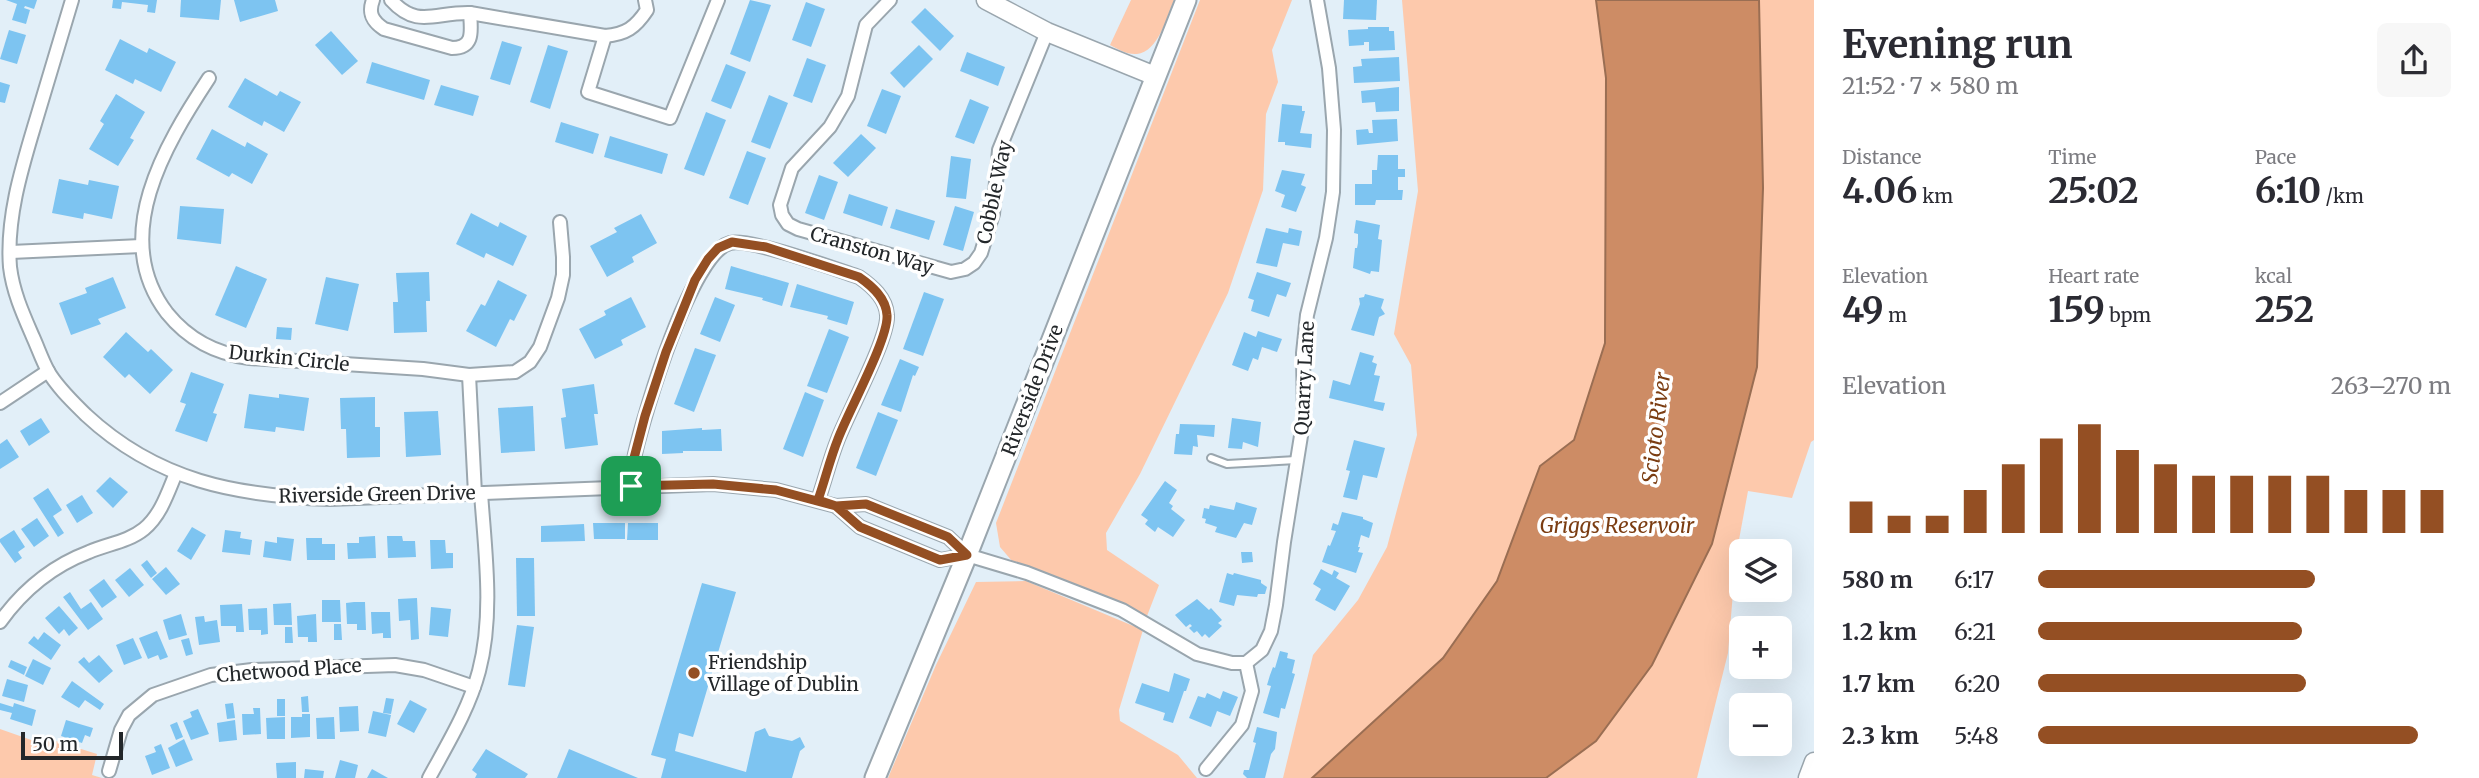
<!DOCTYPE html>
<meta charset="utf-8">
<style>
body{margin:0;font-family:Merriweather,serif;background:#f7f7f7;color:#2b2b33;height:100vh;display:flex;flex-direction:column;font-size:26px;white-space:nowrap}
*{box-sizing:border-box;margin:0}
p{font-size:23px;color:#7c7c81}
.icon{flex:none;width:38px;height:38px;fill:none;stroke:currentColor;stroke-width:2;stroke-linecap:round;stroke-linejoin:round}
.map{position:relative;flex:1;overflow:hidden}
.panel{display:flex;flex-direction:column;background:#fff;width:665px}
.panel>*{flex:none}
.fabs{position:absolute;left:1729px;top:539px;display:grid;gap:14px}
.fabs a{display:grid;place-items:center;width:63px;height:63px;border-radius:10px;background:#fff;box-shadow:0 7px 28px #0002;font-size:35px}
.scale{position:absolute;left:21px;bottom:18px;width:102px;box-sizing:border-box;padding-left:7px;border:4px solid #23272a;border-top:0;font-size:19px;line-height:24px;white-space:nowrap;color:#23272a;-webkit-text-stroke:5px #fff;paint-order:stroke}
.pin{position:absolute;display:grid;place-items:center;width:60px;height:60px;color:#fff;margin:-30px;border-radius:14px;box-shadow:0 4px 10px #0006}
.round{display:grid;place-items:center;flex:none;width:74px;height:74px;border-radius:10px;background:#f7f7f7}
.headline{display:flex;align-items:center;justify-content:space-between;height:119px;padding:0 28px}
h1{font-size:38px;font-weight:700;line-height:52px}
.metrics{display:grid;grid-template-columns:repeat(3,1fr);gap:10px;height:119px;padding:7px 28px}
.metrics div{display:grid;align-content:center}
.metrics b{font-size:35px;font-weight:700}
.metrics small{font-size:19px;font-weight:400}
.metrics p{font-size:19px}
.chart{height:196px;padding:14px 28px}
.chart p{display:flex;justify-content:space-between}
.chart svg{width:100%;height:126px;margin-top:7px;stroke:#944f23;stroke-width:6}
ul{padding:0 28px;list-style:none;font-size:23px}
li{display:grid;grid-template-columns:112px 84px 1fr;align-items:center;height:52px}
li i{height:18px;border-radius:9px;background:#944f23}
main{display:flex;flex:1;min-height:0}
.map>svg:first-child{display:block}
.green{fill:#fdc9ac}
.water{fill:#cd8c65;stroke:#9a6e53;stroke-width:2}
.building{fill:#7dc4f1}
.lines{fill:none;stroke-linecap:round;stroke-linejoin:round}
.lane-casing{stroke:#9aa6ae;stroke-width:10}
.street-casing{stroke:#9aa6ae;stroke-width:16}
.secondary-casing{stroke:#9aa6ae;stroke-width:21}
.primary-casing{stroke:#9aa6ae;stroke-width:23}
.lane{stroke:#fff;stroke-width:6}
.street{stroke:#fff;stroke-width:12}
.secondary{stroke:#fff;stroke-width:18}
.primary{stroke:#fff;stroke-width:19}
.route-casing{stroke:#fff;stroke-width:14}
.route{stroke:#944f23;stroke-width:9}
.poi-dot{fill:#944f23;stroke:#fff;stroke-width:2.5}
.labels{text-anchor:middle;dominant-baseline:central;stroke-width:7;stroke-linejoin:round;paint-order:stroke}
.street-label{font-size:19px;fill:#23272a;stroke:#fff}
.poi-label{font-size:19px;fill:#23272a;stroke:#fff;text-anchor:start}
.water-label{font-size:21px;font-style:italic;fill:#7b3d12;stroke:#fff}
</style>
<main>
<div class="map">
<svg width="1814" height="778" viewBox="0 0 1814 778">
<rect width="100%" height="100%" fill="#e2eff8"/>
<g class="green">
<path d="M1131,0h43c-7,17 -16,52 -37,54 -10,1 -19,-5 -27,-9z"/>
<path d="M1200,0h92l-20,50 6,32 -12,32 -3,76 -35,103 -88,181 -34,59 1,17 52,35 -12,31 -135,-55 -12,-14 -4,-24z"/>
<path d="M1402,0h194l10,78 -1,265 -31,98 -34,25 -43,115 -54,77 -131,120h-29l30,-123 45,-55 29,-53 30,-112 -6,-70 -17,-31 24,-143z"/>
<path d="M1759,0h55v440l-3,2 -19,56 -44,-7 -12,65 -8,97 -31,125h-151l50,-37 167,-553z"/>
<path d="M1026,581l117,49 -24,80 1,11 58,34 19,23h-309l48,-113 40,-83z"/>
<path d="M0,729l37,13 3,-6 57,18 -5,21 10,3h-102z"/>
</g>
<path class="water" d="M1596,0h163l4,188 -6,179 -45,177 -60,121 -56,76 -50,37h-234l131,-120 54,-77 43,-115 34,-26 31,-97 1,-265z"/>
<g class="building">
<path d="M6,0h31l-3,9 -9,-3 -1,2 6,2 -4,14 -14,-4 5,-16z"/>
<path d="M113,0h44l-2,13 -8,-1 1,-7 -26,-3 -1,7 -9,-1z"/>
<path d="M181,0h40l-2,20 -39,-3z"/>
<path d="M234,0h41l3,11 -38,11z"/>
<path d="M750,0l21,5 -21,57 -20,-8z"/>
<path d="M1344,0h33l-1,20 -33,-1z"/>
<path d="M806,2l19,7 -14,38 -19,-7z"/>
<path d="M925,8l29,28 -14,15 -29,-29z"/>
<path d="M1368,27h21v4h5l1,19 -26,1v-9h-5v3l-15,1 -1,-16 20,-1z"/>
<path d="M9,30l17,5 -9,29 -17,-5z"/>
<path d="M331,31l27,30 -16,14 -27,-30z"/>
<path d="M120,39l27,14 2,-5 27,14 -15,30 -26,-13 -2,5 -28,-14z"/>
<path d="M502,41l20,6 -12,38 -20,-6z"/>
<path d="M548,45l20,6 -18,58 -20,-7z"/>
<path d="M919,45l14,14 -29,29 -14,-15z"/>
<path d="M967,52l38,15 -7,19 -38,-15z"/>
<path d="M1399,57l1,24 -46,2 -1,-16 9,-1 -1,-7z"/>
<path d="M807,58l19,7 -14,38 -19,-7z"/>
<path d="M372,62l58,18 -6,20 -58,-17z"/>
<path d="M726,64l20,8 -15,37 -20,-8z"/>
<path d="M245,78l32,18 3,-5 21,11 -17,30 -20,-11 -2,5 -34,-19z"/>
<path d="M0,82l10,3 -5,18 -5,-1z"/>
<path d="M441,85l38,11 -6,20 -39,-11z"/>
<path d="M1399,87v24l-23,1 -1,-10 -13,1 -1,-12z"/>
<path d="M882,89l19,7 -15,38 -19,-8z"/>
<path d="M116,94l29,18 -15,26 4,2 -16,26 -29,-17 15,-25 -4,-3z"/>
<path d="M769,95l19,8 -18,46 -19,-7z"/>
<path d="M970,99l19,8 -15,37 -19,-7z"/>
<path d="M1282,104l20,2v5h3l-5,22 12,1 -1,14 -26,-3v-3h-7z"/>
<path d="M706,112l20,8 -22,56 -20,-7z"/>
<path d="M1397,119l1,22 -41,4 -1,-15 12,-1 1,4h4l-1,-13z"/>
<path d="M561,122l38,12 -6,20 -38,-12z"/>
<path d="M212,129l33,18 2,-5 21,12 -16,30 -20,-11 -3,4 -33,-18z"/>
<path d="M861,134l15,14 -28,29 -15,-14z"/>
<path d="M610,136l58,18 -6,20 -58,-17z"/>
<path d="M747,151l19,7 -18,47 -19,-7z"/>
<path d="M1378,155h20v14h7v8h-7v13h5l-1,10h-26l-1,5h-20v-21h17v-14h5z"/>
<path d="M951,156l20,3 -5,40 -20,-2z"/>
<path d="M1282,170l23,4 -4,11 5,2 -10,25 -15,-5 4,-12 -10,-4z"/>
<path d="M819,175l19,7 -14,38 -19,-7z"/>
<path d="M59,179l29,6 1,-5 30,6 -7,33 -28,-6 -1,6 -31,-6z"/>
<path d="M849,194l39,13 -6,19 -39,-13z"/>
<path d="M180,206l44,3 -3,35 -44,-5z"/>
<path d="M955,206l19,6 -11,39 -20,-6z"/>
<path d="M896,209l39,12 -6,19 -39,-12z"/>
<path d="M471,213l27,14 2,-5 27,14 -14,30 -27,-13 -2,5 -28,-14z"/>
<path d="M641,214l16,29 -25,14 2,5 -27,15 -17,-31 27,-14 -3,-4z"/>
<path d="M1356,220l24,5 -2,14 4,1 -3,32 -8,-1 -1,3 -17,-6 2,-20h2l1,-5v-9l-4,-1z"/>
<path d="M1266,228l22,5 1,-5 13,3 -3,15 -16,-3 -6,24 -21,-4z"/>
<path d="M236,266l31,13 -21,49 -31,-13z"/>
<path d="M731,266l58,17 -7,23 -20,-6 1,-2 -38,-9z"/>
<path d="M429,272l1,29h-4l1,31 -33,1 -1,-31h5l-2,-29z"/>
<path d="M1257,272l34,11 -5,14 -9,-3 -8,23 -18,-6 3,-11 -6,-2z"/>
<path d="M113,277l13,31 -28,11 3,5 -30,11 -12,-32 28,-10 -2,-5z"/>
<path d="M326,277l33,7 -11,47 -33,-7z"/>
<path d="M498,280l29,15 -13,26 -4,-2 -14,28 -30,-16 15,-27 4,2z"/>
<path d="M797,284l57,18 -7,23 -20,-6 1,-3 -38,-9z"/>
<path d="M924,292l20,7 -21,57 -20,-7z"/>
<path d="M1365,294l19,5 -3,9 4,6 -6,3 -5,19 -23,-6 9,-26 -1,-6 5,-1z"/>
<path d="M631,297l15,30 -25,13 2,5 -28,14 -16,-30 27,-14 -2,-4z"/>
<path d="M715,297l20,8 -15,37 -20,-8z"/>
<path d="M277,327l15,1 -1,12 -15,-1z"/>
<path d="M829,329l20,8 -22,56 -20,-7z"/>
<path d="M1258,331l24,8 -5,13 -15,-5 -4,13 -5,-2 -5,13 -16,-6 12,-33 12,5z"/>
<path d="M126,332l22,20 3,-3 22,21 -23,24 -21,-20 -4,4 -22,-21z"/>
<path d="M695,348l21,7 -22,57 -20,-8z"/>
<path d="M1360,352l14,4 -2,6 5,2 -3,11 6,1 -6,25 11,2 -2,8 -54,-13 4,-18 17,5z"/>
<path d="M900,359l19,8 -4,9 -2,-1 -12,37 -20,-7z"/>
<path d="M191,372l33,12 -11,29 4,1 -10,28 -32,-11 11,-27 -6,-2z"/>
<path d="M594,384l4,30h-4l4,31 -33,4 -4,-31 5,-1 -4,-28z"/>
<path d="M805,392l19,8 -21,57 -20,-8z"/>
<path d="M249,394l30,4v-4l30,4 -5,33 -28,-4 -1,5 -31,-4z"/>
<path d="M375,397v30h5v30l-33,1 -1,-29h-5l-1,-31z"/>
<path d="M533,406l2,45 -34,2 -3,-45z"/>
<path d="M438,411l3,44 -35,2 -2,-45z"/>
<path d="M878,412l20,8 -22,56 -20,-8z"/>
<path d="M41,418l9,14 -21,14 -9,-15z"/>
<path d="M1232,418l29,4 -3,25 -15,-5 -1,7 -14,-1z"/>
<path d="M1180,424l35,1 -1,12 -17,-2 1,12 -5,-1 -1,9 -18,-1 2,-20h3z"/>
<path d="M702,428v2l19,-1 1,22h-39v2l-21,1v-23z"/>
<path d="M7,439l12,18 -19,12v-25z"/>
<path d="M1354,440l31,8 -8,30 -14,-3 -6,25 -14,-3 7,-26 -4,-1z"/>
<path d="M110,477l18,15 -15,16 -17,-17z"/>
<path d="M1165,481l12,9 -8,13 4,3 -2,3 14,11 -12,17 -15,-10 -3,5 -10,-8 3,-4 -7,-5z"/>
<path d="M48,488l14,22 -9,6 11,17 -6,4 -25,-39z"/>
<path d="M82,495l11,18 -16,10 -11,-18z"/>
<path d="M1236,502l21,6 -5,17 -8,-2 -8,15 -21,-6 2,-5 -12,-4 1,-4 -4,-1 2,-10 5,1 1,-4 24,5z"/>
<path d="M1342,512l21,5v2l10,4 -4,15 -8,-3 -3,12h2l-2,5 5,1 -7,20 -34,-11 6,-17 2,1 6,-15 -5,-1 2,-7 5,2z"/>
<path d="M37,518l12,18 -15,11 -13,-18z"/>
<path d="M593,523h32v16h-31z"/>
<path d="M628,523h30v17h-31z"/>
<path d="M584,524l1,17 -44,1v-16z"/>
<path d="M192,527l14,8 -15,25 -14,-9z"/>
<path d="M14,530l11,17 -7,5 4,6 -7,5 -15,-21v-3z"/>
<path d="M225,530l16,2 -1,6 12,2 -2,15 -28,-3z"/>
<path d="M375,536l1,22 -28,1 -1,-16h12v-6z"/>
<path d="M387,536h15l1,5h12l1,16 -28,1z"/>
<path d="M277,537l17,2 -3,22 -28,-4 2,-16 12,2z"/>
<path d="M306,538h16v6h13v16h-28z"/>
<path d="M430,540h15l1,13h7v15l-22,1z"/>
<path d="M1241,552h11l1,10 -11,1z"/>
<path d="M516,558h18l1,58h-18z"/>
<path d="M147,560l10,13 -6,5 -10,-13z"/>
<path d="M166,567l14,17 -14,11 -14,-16z"/>
<path d="M130,568l14,17 -15,12 -14,-17z"/>
<path d="M1321,569l11,6 2,-5 5,3 -3,5 14,8 -15,25 -20,-11 6,-11 -8,-5z"/>
<path d="M1227,573l6,2 1,-2 27,7v3l6,4 -2,7h-7l-1,3 -20,-2 -3,11 -15,-4z"/>
<path d="M104,579l13,18 -15,11 -13,-18z"/>
<path d="M702,583l34,9 -43,145 -14,-4 -4,18 71,21 9,-40 10,-4 4,8 23,5 8,-4 5,10 -5,4 -8,27h-131l5,-19 -15,-4z"/>
<path d="M70,592l11,17 10,-7 12,17 -15,11 -25,-33z"/>
<path d="M417,598l2,41 -8,1 -1,-20 -11,1 -1,-22z"/>
<path d="M1197,599l12,11 2,-2 11,12 -4,3 4,3 -13,12 -4,-4 -3,3 -5,-6 -3,2 -5,-5 3,-2 -2,-2 -4,3 -11,-12z"/>
<path d="M322,600h18l1,22h-19z"/>
<path d="M354,602h11l1,28h-9v-6h-10l-1,-21z"/>
<path d="M291,603l1,22h-18l-1,-21z"/>
<path d="M242,604l2,28h-8v-6h-15l-1,-21z"/>
<path d="M59,606l19,22 -9,8 -5,-7 -5,5 -14,-16z"/>
<path d="M431,607l20,2 -3,28 -19,-2z"/>
<path d="M267,608l1,26 -7,1v-5h-12l-1,-21z"/>
<path d="M371,612h19l1,26h-8v-5l-11,1z"/>
<path d="M181,614l6,21 -18,5 -6,-20z"/>
<path d="M316,614l1,28h-9v-5h-10l-1,-21z"/>
<path d="M204,616l1,6 12,-2 3,22 -21,3 -4,-28z"/>
<path d="M334,624h7l1,16h-8z"/>
<path d="M517,625l17,2 -9,60 -17,-2z"/>
<path d="M285,627h7l1,16h-8z"/>
<path d="M157,631l11,26 -8,3 -2,-5 -10,4 -9,-21z"/>
<path d="M44,632l17,13 -10,15 -23,-17 6,-7 4,4z"/>
<path d="M133,638l9,20 -18,7 -8,-20z"/>
<path d="M189,638l4,16 -7,2 -5,-16z"/>
<path d="M1280,651l8,2 -1,5 8,2 -3,13 3,1 -10,35 -4,-1 -2,10 -16,-5 8,-27 -4,-1 3,-10 3,-8 2,1z"/>
<path d="M99,655l14,16 -14,12 -21,-21 6,-5 5,6z"/>
<path d="M33,659l18,9 -8,17 -18,-9z"/>
<path d="M11,660l16,7 -3,8 -16,-8z"/>
<path d="M1174,673l16,6 -4,12h-2l-11,32 -10,-3 2,-7 -30,-10 7,-20 27,9z"/>
<path d="M7,679l21,6 -4,17 -22,-6z"/>
<path d="M72,681l32,23 -4,6 -15,-10 -6,8 -18,-11z"/>
<path d="M1223,691l15,6 -8,19 -13,-5 -6,16 -22,-9 9,-22 7,2 2,-5 13,6z"/>
<path d="M308,696l1,16h-7l-1,-15z"/>
<path d="M386,698l8,1 -3,15 -8,-1z"/>
<rect x="277" y="699" width="8" height="17"/>
<path d="M410,700l17,9 -13,24 -17,-9z"/>
<path d="M0,703l13,4 1,-4 22,7 -4,16 -22,-7 2,-6 -12,-3z"/>
<path d="M233,703l2,15 -8,1 -2,-15z"/>
<path d="M358,706l1,25 -19,1 -1,-25z"/>
<path d="M253,708h7l1,26 -18,1 -1,-21h12z"/>
<path d="M198,709l11,25 -18,6 -8,-19 9,-4 -2,-5z"/>
<path d="M373,711l18,4 -5,22 -18,-4z"/>
<path d="M302,714h8v23l-19,1v-21h11z"/>
<path d="M285,717v22h-18l-1,-21z"/>
<path d="M334,717l1,22h-18l-1,-21z"/>
<path d="M66,720l27,8 -3,9 -5,-2 -3,8 -21,-7z"/>
<path d="M235,720l2,20 -18,2 -2,-19z"/>
<path d="M177,722l6,15 -7,3 -6,-15z"/>
<path d="M1257,727l20,5 -2,17 -4,5 -6,24h-18l-4,-4 1,-4h5l7,-27 -3,-1z"/>
<path d="M184,739l9,21 -17,7 -8,-19z"/>
<path d="M161,744l9,24 -18,7 -7,-19 11,-4 -2,-5z"/>
<path d="M486,749l42,25 -3,4h-50l2,-4 -5,-4z"/>
<path d="M569,749l69,29h-81z"/>
<path d="M340,760l18,5 -3,13h-20z"/>
<path d="M296,762v16h-19l-1,-15z"/>
<path d="M305,769l19,2 -1,7h-19z"/>
<path d="M372,769l16,9h-21z"/>
</g>
<g class="lines">
<defs>
<path id="lane" d="M1211,458l16,6 69,-4"/>
<g id="street">
<path d="M72,0c-12,39 -23,78 -35,117 -14,47 -31,99 -27,150 3,25 13,47 23,70 5,11 9,23 15,34 9,16 25,31 38,44 71,66 150,81 244,84l383,-15 63,6 60,16 30,-2 82,33 19,18"/>
<path d="M373,0c-5,13 -1,21 11,29l68,19c23,0 19,-18 18,-35"/>
<path d="M391,0c26,29 44,12 79,13l135,23c21,-2 30,-8 42,-26l-2,-10"/>
<path d="M890,0l-24,25 -18,71 -18,31 -38,41 -12,37 2,10 6,9 10,5 153,43 14,-3 9,-6 7,-10 12,-39 6,-64 48,-118"/>
<path d="M605,36l-17,56 82,26 48,-118"/>
<path d="M209,78c-44,67 -100,159 -42,235 21,26 50,41 82,45l174,11 46,6 46,-3 15,-10 10,-15 18,-49 5,-23v-18l-3,-35"/>
<path d="M11,252l130,-6"/>
<path d="M469,375l6,119"/>
<path d="M0,403l48,-32"/>
<path d="M631,486c1,-10 2,-21 4,-32 9,-39 56,-201 95,-211 20,-5 105,26 129,34 13,9 27,21 28,38 2,22 -39,98 -49,124 -8,20 -13,41 -20,61"/>
<path d="M836,506l24,21 80,33 27,-5 60,18 95,37 75,44 35,9h14l16,-13 9,-19 5,-26 8,-63 20,-125 -1,-64 4,-38 19,-77 7,-46 1,-62 -5,-62 -12,-68"/>
<path d="M0,622c23,-32 52,-56 89,-70 18,-8 39,-10 55,-23 17,-14 24,-37 32,-56"/>
<path d="M1206,769l36,-44 10,-34 -6,-28"/>
<path d="M109,771l12,-41 8,-15 24,-20 58,-20 41,-5 143,-5 29,5 50,17"/>
<path d="M429,778c19,-35 40,-69 50,-107 15,-57 6,-120 2,-178"/>
</g>
<g id="secondary">
<path d="M986,0l61,32 108,44"/>
<path d="M1808,778l6,-16"/>
</g>
<path id="primary" d="M875,778l92,-223 219,-555"/>
</defs>
<use href="#lane" class="lane-casing"/>
<use href="#street" class="street-casing"/>
<use href="#secondary" class="secondary-casing"/>
<use href="#primary" class="primary-casing"/>
<use href="#lane" class="lane"/>
<use href="#street" class="street"/>
<use href="#secondary" class="secondary"/>
<use href="#primary" class="primary"/>
</g>
<g class="lines">
<defs>
<path id="route" d="M631,486l82,-2 63,6 60,16 30,-2 82,33 19,18 -27,5 -80,-33 -24,-21 -18,-6c7,-20 12,-41 20,-61 10,-27 51,-101 49,-124 -1,-17 -15,-29 -28,-38l-93,-30 -34,-5 -14,6 -10,11 -13,21 -29,72 -21,64 -11,42 -3,28"/>
</defs>
<use href="#route" class="route-casing"/>
<use href="#route" class="route"/>
</g>
<circle class="poi-dot" cx="694" cy="673" r="7"/>
<g class="labels">
<g class="street-label">
<text transform="translate(994 192) rotate(-78)">Cobble Way</text>
<text transform="translate(872 250) rotate(16)">Cranston Way</text>
<text transform="translate(289 358) rotate(6)">Durkin Circle</text>
<text transform="translate(1304 378) rotate(-87)">Quarry Lane</text>
<text transform="translate(1032 390) rotate(-69)">Riverside Drive</text>
<text transform="translate(377 494) rotate(-1)">Riverside Green Drive</text>
<text transform="translate(289 670) rotate(-4)">Chetwood Place</text>
</g>
<g class="poi-label">
<text x="708" y="662">Friendship<tspan x="708" dy="22">Village of Dublin</tspan></text>
</g>
<g class="water-label">
<text transform="translate(1656 428) rotate(-83)">Scioto River</text>
<text x="1617" y="525">Griggs Reservoir</text>
</g>
</g>
</svg>
<div class="fabs">
<a><svg class="icon" aria-label="layers" viewBox="0 0 24 24"><path d="M12 4l9 5-9 5-9-5zM3 14l9 5 9-5"/></svg></a>
<a>+</a>
<a>−</a>
</div>
<div class="scale">50 m</div>
<div class="pin" style="left:631px;top:486px;background:#1e9e55"><svg class="icon" aria-label="arrive" viewBox="0 0 24 24"><path d="M6 21V4h12l-3 4 3 4H6"/></svg></div>
</div>
<section class="panel">
<div class="headline"><div><h1>Evening run</h1><p>21:52 · 7 × 580 m</p></div><a class="round"><svg class="icon" aria-label="share" viewBox="0 0 24 24"><path d="M12 15V3M7 8l5-5 5 5M5 13v7h14v-7"/></svg></a></div>
<div class="metrics">
<div><p>Distance</p><b>4.06<small> km</small></b></div>
<div><p>Time</p><b>25:02</b></div>
<div><p>Pace</p><b>6:10<small> /km</small></b></div>
</div>
<div class="metrics">
<div><p>Elevation</p><b>49<small> m</small></b></div>
<div><p>Heart rate</p><b>159<small> bpm</small></b></div>
<div><p>kcal</p><b>252</b></div>
</div>
<div class="chart"><p><span>Elevation</span>263–270 m</p>
<svg viewBox="0 0 160 44" preserveAspectRatio="none"><path d="M5 44V33M15 44V38M25 44V38M35 44V29M45 44V20M55 44V11M65 44V6M75 44V15M85 44V20M95 44V24M105 44V24M115 44V24M125 44V24M135 44V29M145 44V29M155 44V29"/></svg>
</div>
<ul>
<li><b>580 m</b>6:17<i style="width:67%"></i></li>
<li><b>1.2 km</b>6:21<i style="width:64%"></i></li>
<li><b>1.7 km</b>6:20<i style="width:65%"></i></li>
<li><b>2.3 km</b>5:48<i style="width:92%"></i></li>
</ul>
</section>
</main>
